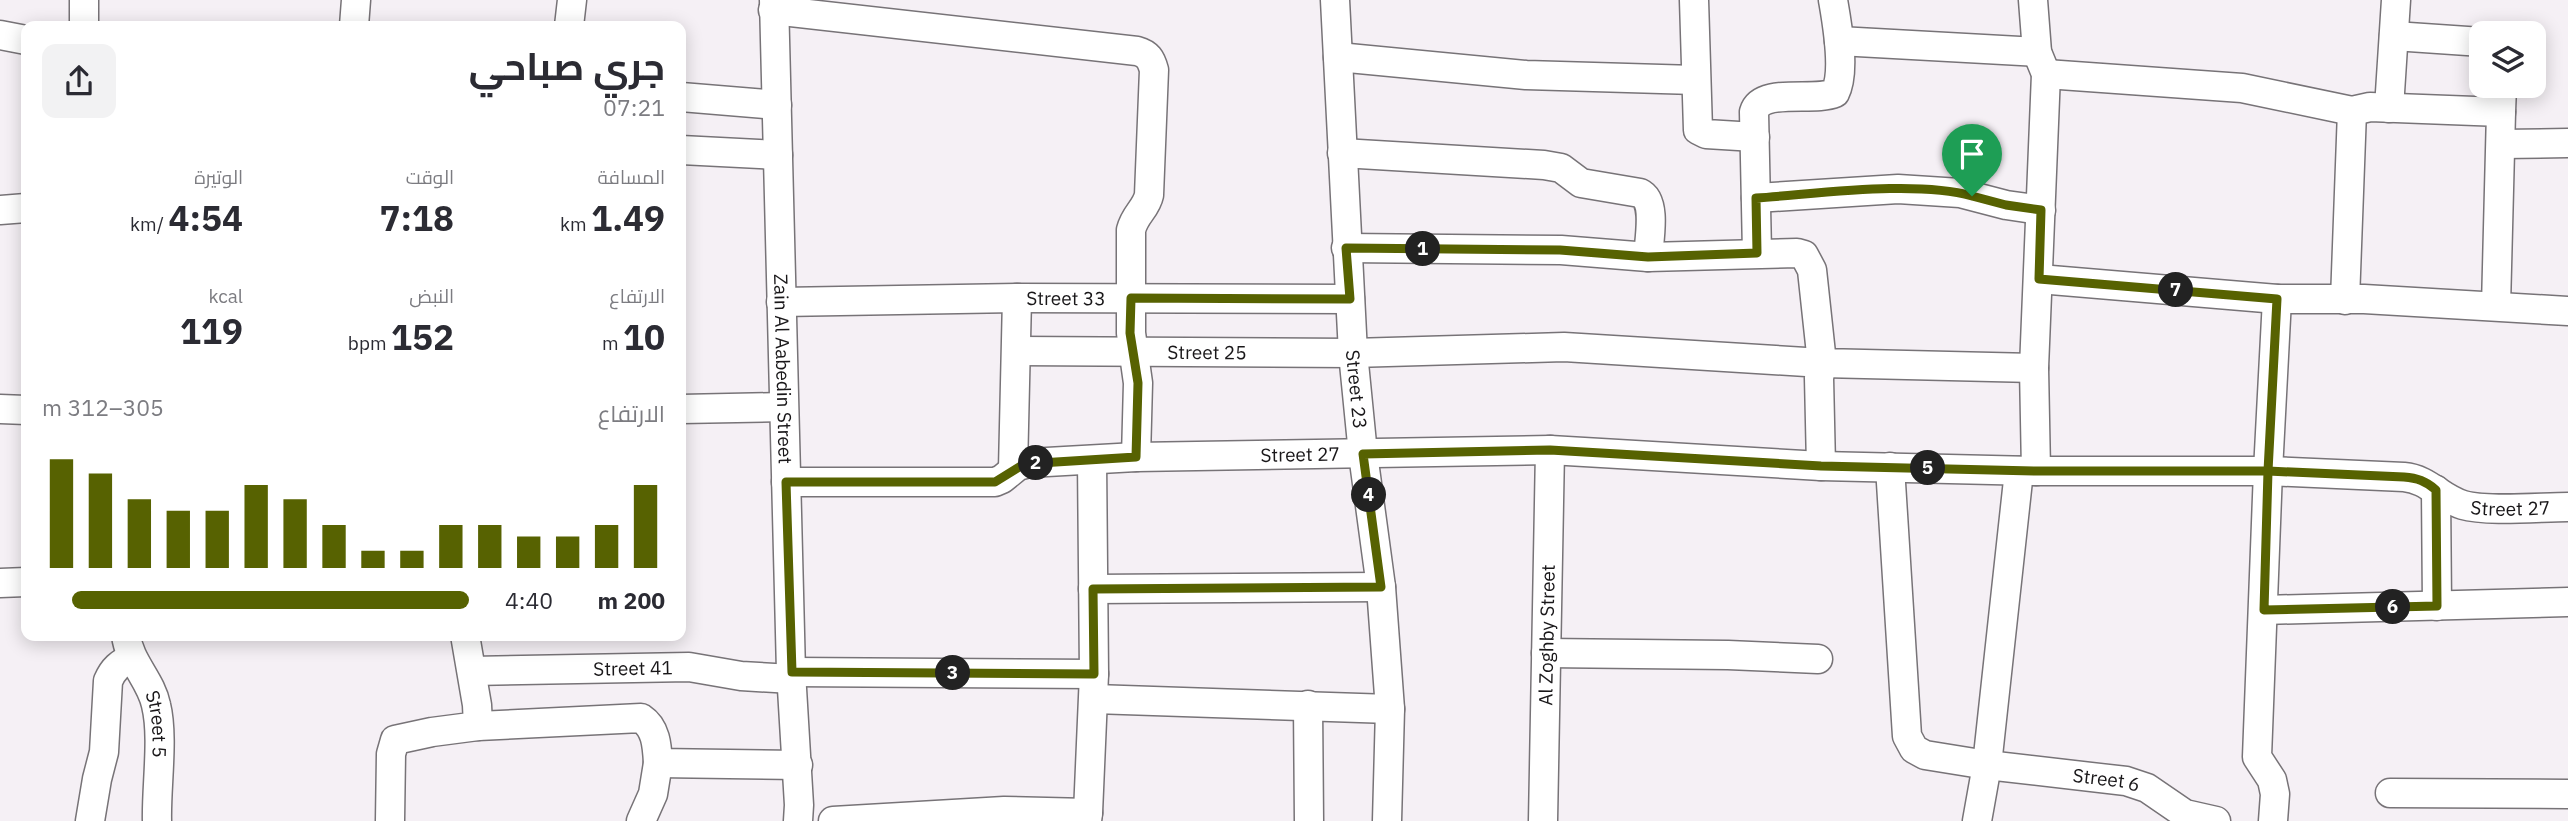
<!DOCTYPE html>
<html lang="ar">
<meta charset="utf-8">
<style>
body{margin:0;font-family:"IBM Plex Sans",Cairo,sans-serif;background:#f2f2f3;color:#2b2b33;direction:rtl;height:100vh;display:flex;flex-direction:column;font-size:26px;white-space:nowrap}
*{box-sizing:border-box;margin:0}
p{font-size:23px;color:#7c7c81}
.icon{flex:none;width:38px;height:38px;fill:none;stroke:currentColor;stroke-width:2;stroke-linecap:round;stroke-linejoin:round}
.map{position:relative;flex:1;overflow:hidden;direction:ltr}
.sheet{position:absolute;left:21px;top:21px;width:665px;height:620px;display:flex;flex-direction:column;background:#fff;border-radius:14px;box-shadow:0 4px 18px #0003;direction:rtl}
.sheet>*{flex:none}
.controls{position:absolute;left:2469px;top:21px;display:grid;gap:14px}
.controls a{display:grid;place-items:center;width:77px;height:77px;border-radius:14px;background:#fff;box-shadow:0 4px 18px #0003;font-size:35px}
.pin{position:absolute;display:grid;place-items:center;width:60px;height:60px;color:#fff;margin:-72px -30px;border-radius:50% 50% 50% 0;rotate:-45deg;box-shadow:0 0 7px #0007}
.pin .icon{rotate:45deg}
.km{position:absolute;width:35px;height:35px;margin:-18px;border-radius:50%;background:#222;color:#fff;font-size:19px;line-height:35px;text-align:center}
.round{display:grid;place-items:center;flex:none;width:74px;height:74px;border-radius:14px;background:#f2f2f3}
.headline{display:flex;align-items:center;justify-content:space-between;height:119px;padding:0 21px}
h1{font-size:38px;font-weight:700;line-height:52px}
.metrics{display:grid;grid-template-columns:repeat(3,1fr);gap:10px;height:119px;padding:7px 21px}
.metrics div{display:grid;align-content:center}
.metrics b{font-size:35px;font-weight:700}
.metrics small{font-size:19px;font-weight:400}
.metrics p{font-size:19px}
.chart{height:196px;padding:14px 21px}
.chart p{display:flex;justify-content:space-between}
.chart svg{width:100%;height:126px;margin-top:7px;stroke:#576201;stroke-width:6}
ul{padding:0 21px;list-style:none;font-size:23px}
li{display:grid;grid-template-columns:112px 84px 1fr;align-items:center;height:52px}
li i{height:18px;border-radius:9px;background:#576201}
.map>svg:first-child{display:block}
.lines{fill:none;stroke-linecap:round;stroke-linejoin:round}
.minor-casing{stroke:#777377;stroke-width:31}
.minor{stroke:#fff;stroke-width:28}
.route-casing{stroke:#fff;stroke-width:14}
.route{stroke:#576201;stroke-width:9}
.labels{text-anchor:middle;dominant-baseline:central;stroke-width:7;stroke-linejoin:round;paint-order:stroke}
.street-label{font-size:19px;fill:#191719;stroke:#fff}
</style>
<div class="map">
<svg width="2568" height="821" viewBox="0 0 2568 821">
<rect width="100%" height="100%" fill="#f5f0f5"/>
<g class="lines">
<defs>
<g id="minor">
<path id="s1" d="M774,0l17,672 8,133 -1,16"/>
<path id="s2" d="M1335,0l18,353 10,101 18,133 9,122 -3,112"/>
<path d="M1694,0l4,130 8,4 49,3"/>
<path d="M2033,0l4,52 9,22 -12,294 2,103"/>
<path d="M773,10l364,41c11,3 14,8 17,19l-5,125c-3,14 -14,19 -18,35v103l7,50 -2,74"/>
<path d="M84,26v-26"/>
<path d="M354,26l2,-26"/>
<path d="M569,26l3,-26"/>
<path d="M0,35l26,5"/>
<path d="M2394,36l88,6"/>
<path d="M1839,41l198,11"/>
<path d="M1338,57l188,18 169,5"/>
<path d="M2046,74l196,14 110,23 18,-4 131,5 -5,194"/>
<path d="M681,97l96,8"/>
<path d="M2389,108l7,-108"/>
<path d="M2501,112l1,-26"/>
<path d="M2501,144l67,-1"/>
<path d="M681,150l97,5"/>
<path d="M1342,153l202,12 17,3 20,15 59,10c17,8 9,47 8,64"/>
<path d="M1756,198l142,-9 62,4 46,12 35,5"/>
<path d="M0,210l26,-2"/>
<path d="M1346,248l215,2 87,7 149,-4 7,2 8,15 10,93 212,5"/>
<path d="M1757,253l-3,-141c7,-25 60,-10 81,-19 11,-21 2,-70 -2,-93"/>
<path d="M2039,279l238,20"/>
<path d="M2345,300l7,-189"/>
<path id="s3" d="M781,302l236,-4 333,1"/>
<path id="s4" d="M1018,351l335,2 211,-6 258,16 -3,15 2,88"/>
<path d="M0,409l26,1"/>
<path d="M681,409l102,-2"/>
<path id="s5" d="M1890,467l17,269 7,13 11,6 62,10 139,16 21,7 38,26 31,7"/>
<path d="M1013,469l4,-171"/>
<path id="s6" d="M786,482h209l7,-3 16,-13 11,-3 107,-6 414,-7 271,16 215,5h232l136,6c24,2 36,21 59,28 24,7 78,2 105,2"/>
<path d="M2436,490l1,116"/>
<path d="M0,583l26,-1"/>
<path d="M1093,589l288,-2"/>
<path d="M2264,610l304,-8"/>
<path id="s7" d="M126,635c3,27 25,45 30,70 8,32 0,82 1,116"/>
<path d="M1546,653l182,2 90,4"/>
<path id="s8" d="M472,671l217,-4 52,9 51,3"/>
<path d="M791,672l303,2"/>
<path d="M1094,699l296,10"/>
<path d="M1308,705l1,116"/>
<path d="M478,726l163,-8c15,10 16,27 17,45l140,2"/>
<path d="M2390,793l178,1"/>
<path d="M1088,813l6,-139 -2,-214"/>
<path d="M90,821l7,-42 7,-27 4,-71c5,-12 12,-18 24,-23"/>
<path d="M390,821l1,-67 4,-14 37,-8 46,-6 -1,-21 -12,-70"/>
<path d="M641,821l12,-27 5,-31"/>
<path d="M833,821l171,-10 84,2 -1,8"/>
<path id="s9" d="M1543,821l7,-371"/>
<path d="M1977,821l10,-56 32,-294"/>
<path d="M2273,821l2,-27 -3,-14 -15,-23 11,-286 9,-172h87l204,12"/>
</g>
</defs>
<use href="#minor" class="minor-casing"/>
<use href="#minor" class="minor"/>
</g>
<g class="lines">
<defs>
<path id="route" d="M1972,196c-58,-16 -154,-2 -216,2l1,55 -109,4 -88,-7 -214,-2 4,51 -219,-1 -1,35 8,50 -2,74 -112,7 -29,18h-209l6,190 302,2 -1,-85 288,-2 -18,-133 187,-4 271,16 215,5h232l-4,139 173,-4 -1,-116c-10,-9 -19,-12 -32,-13l-136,-6 9,-172 -238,-20 2,-69 -35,-5 -34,-9"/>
</defs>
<use href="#route" class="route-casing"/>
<use href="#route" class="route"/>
</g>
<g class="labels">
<g class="street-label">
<text stroke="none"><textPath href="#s3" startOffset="285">Street 33</textPath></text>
<text stroke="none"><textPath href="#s4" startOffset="189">Street 25</textPath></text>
<text stroke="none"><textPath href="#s1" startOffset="369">Zain Al Aabedin Street</textPath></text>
<text stroke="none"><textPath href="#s2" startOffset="390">Street 23</textPath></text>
<text stroke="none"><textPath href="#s6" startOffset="520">Street 27</textPath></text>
<text stroke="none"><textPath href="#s6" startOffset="1738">Street 27</textPath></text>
<text stroke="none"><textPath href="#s9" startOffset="186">Al Zoghby Street</textPath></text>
<text stroke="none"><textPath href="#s8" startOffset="161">Street 41</textPath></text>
<text stroke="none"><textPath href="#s7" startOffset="96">Street 5</textPath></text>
<text stroke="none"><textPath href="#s5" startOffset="480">Street 6</textPath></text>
</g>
</g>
</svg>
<div class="controls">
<a><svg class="icon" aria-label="layers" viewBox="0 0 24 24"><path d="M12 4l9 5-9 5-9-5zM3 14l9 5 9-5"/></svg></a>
</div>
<div class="pin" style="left:1972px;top:196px;background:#1e9e55"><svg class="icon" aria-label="arrive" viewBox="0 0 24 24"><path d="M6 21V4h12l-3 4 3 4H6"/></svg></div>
<b class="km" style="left:1423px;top:249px">1</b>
<b class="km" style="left:1036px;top:463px">2</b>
<b class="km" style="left:953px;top:673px">3</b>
<b class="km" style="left:1369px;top:495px">4</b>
<b class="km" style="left:1928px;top:468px">5</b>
<b class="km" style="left:2393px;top:607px">6</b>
<b class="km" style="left:2176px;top:290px">7</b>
<section class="sheet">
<div class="headline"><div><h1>جري صباحي</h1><p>07:21</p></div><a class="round"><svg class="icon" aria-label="share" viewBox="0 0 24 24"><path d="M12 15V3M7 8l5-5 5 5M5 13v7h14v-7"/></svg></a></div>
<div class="metrics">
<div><p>المسافة</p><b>1.49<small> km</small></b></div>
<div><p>الوقت</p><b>7:18</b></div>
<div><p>الوتيرة</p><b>4:54<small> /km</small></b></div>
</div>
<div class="metrics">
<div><p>الارتفاع</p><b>10<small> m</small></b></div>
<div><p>النبض</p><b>152<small> bpm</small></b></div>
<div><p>kcal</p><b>119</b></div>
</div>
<div class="chart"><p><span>الارتفاع</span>305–312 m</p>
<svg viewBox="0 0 160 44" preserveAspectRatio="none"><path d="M5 44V6M15 44V11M25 44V20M35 44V24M45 44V24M55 44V15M65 44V20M75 44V29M85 44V38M95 44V38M105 44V29M115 44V29M125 44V33M135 44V33M145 44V29M155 44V15"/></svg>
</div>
<ul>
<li><b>200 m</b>4:40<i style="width:93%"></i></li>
</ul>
</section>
</div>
